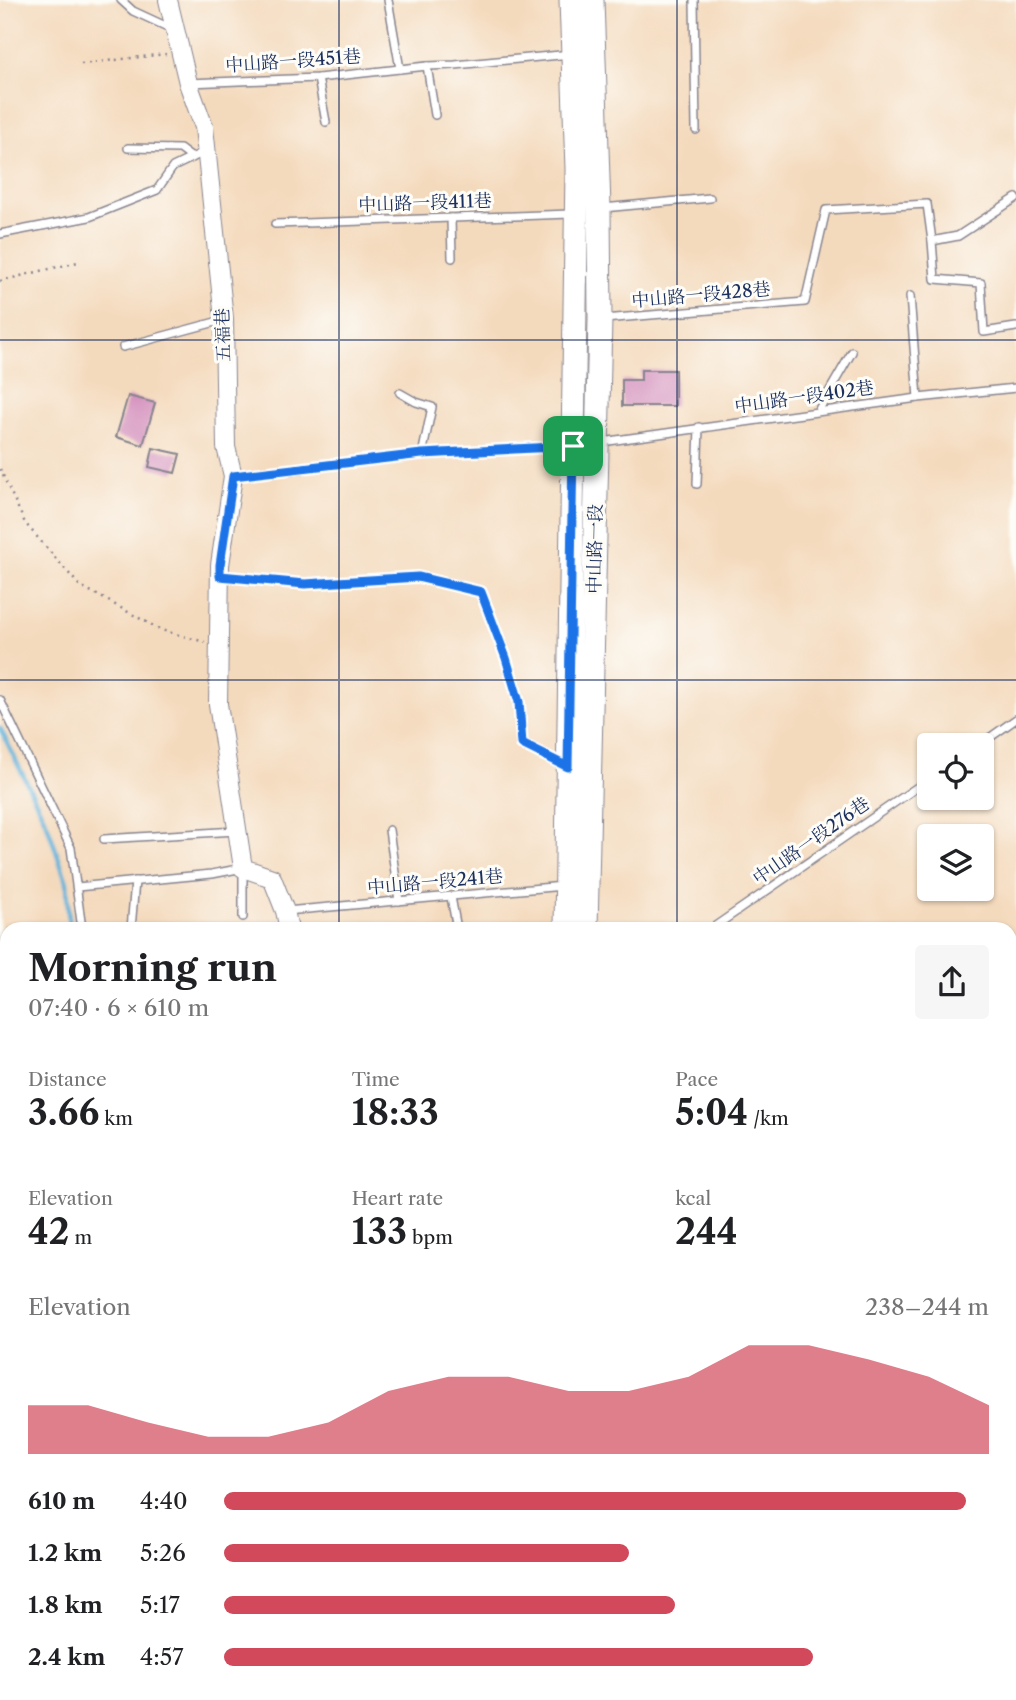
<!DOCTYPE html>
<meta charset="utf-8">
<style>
body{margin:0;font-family:"Libre Caslon Text","Noto Serif TC",serif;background:#f6f6f6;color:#202124;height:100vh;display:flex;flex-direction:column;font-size:26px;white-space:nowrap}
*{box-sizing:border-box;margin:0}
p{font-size:23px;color:#757577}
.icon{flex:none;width:38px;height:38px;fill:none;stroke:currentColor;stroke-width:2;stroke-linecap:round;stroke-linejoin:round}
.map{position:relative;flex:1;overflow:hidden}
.details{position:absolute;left:0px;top:922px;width:1017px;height:779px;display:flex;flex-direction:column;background:#fff;border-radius:21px 21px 0 0;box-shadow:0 2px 5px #0004}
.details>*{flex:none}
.tools{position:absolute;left:917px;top:733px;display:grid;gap:14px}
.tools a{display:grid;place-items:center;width:77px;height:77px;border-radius:7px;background:#fff;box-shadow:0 2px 5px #0004;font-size:35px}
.pin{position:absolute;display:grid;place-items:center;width:60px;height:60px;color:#fff;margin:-30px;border-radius:14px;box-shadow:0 4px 10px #0006}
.round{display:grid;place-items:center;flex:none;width:74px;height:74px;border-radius:7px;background:#f6f6f6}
.head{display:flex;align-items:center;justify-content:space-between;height:119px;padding:0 28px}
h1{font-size:38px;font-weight:700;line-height:52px}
.figures{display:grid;grid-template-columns:repeat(3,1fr);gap:10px;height:119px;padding:7px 28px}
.figures div{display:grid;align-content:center}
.figures b{font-size:35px;font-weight:700}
.figures small{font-size:19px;font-weight:400}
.figures p{font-size:19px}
.chart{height:196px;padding:14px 28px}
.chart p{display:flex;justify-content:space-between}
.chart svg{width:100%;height:126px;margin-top:7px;fill:#d1495b;opacity:.7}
ul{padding:0 28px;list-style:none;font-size:23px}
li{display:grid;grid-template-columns:112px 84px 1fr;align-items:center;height:52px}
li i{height:18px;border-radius:9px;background:#d1495b}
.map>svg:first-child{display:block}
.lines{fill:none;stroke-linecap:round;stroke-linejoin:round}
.stream{stroke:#5fb2da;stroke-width:4.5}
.building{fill:#d694c0}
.service-casing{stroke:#88848e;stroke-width:10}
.minor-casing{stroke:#88848e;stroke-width:17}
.tertiary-casing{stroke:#88848e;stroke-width:20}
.primary-casing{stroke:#88848e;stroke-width:25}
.path{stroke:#88848e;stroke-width:2.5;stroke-dasharray:2 5;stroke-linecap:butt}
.service{stroke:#fff;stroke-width:7}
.minor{stroke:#fff;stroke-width:14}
.tertiary{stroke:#fff;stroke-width:18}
.primary{stroke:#fff;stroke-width:23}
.route-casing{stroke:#fff;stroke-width:14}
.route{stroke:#1a73e8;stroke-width:9}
.grid{fill:none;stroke:#1b2f5e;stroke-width:2;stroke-opacity:0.55}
.labels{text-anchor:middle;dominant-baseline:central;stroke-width:6;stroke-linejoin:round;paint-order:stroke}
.street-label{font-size:18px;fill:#1b2f5e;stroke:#fdfcf7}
</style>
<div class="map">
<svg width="1016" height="1700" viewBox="0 0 1016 1700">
<rect width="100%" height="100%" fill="#fdfcf7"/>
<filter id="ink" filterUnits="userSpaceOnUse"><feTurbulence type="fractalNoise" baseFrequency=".0143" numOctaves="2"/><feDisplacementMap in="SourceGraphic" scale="14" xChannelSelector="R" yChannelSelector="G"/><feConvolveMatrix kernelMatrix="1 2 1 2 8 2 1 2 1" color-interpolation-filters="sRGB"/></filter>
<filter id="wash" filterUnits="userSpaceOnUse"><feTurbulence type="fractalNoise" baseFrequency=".00686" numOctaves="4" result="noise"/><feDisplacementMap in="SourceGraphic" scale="28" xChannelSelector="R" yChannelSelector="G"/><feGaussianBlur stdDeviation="1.57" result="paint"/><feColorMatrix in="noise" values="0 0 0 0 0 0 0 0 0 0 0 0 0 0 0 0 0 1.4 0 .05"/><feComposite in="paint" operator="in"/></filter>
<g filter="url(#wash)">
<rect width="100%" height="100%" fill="#f4dabd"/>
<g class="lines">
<g class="stream">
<path d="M0,728l47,96 20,59 2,46"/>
<path d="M372,1694l1,6"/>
</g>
</g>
<g id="blocks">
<g class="building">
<path d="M641,370h34v36h-53v-26h19z"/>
<path d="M128,396l27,7 -12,42 -27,-8z"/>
<path d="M153,448l27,6 -5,19 -26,-6z"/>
</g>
</g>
</g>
<g filter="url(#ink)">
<use href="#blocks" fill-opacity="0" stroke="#88848e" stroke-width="2"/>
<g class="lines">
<defs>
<g id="service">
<path d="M121,0l12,11 39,18"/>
<path d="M388,0l12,69"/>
<path d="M694,0l2,130"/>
<path d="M427,66l8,49"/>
<path d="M318,78l8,44"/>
<path d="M188,83l130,-5 109,-12 28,-1 116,-11"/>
<path d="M128,148l52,1 12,9"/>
<path d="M603,208l107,-10"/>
<path d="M451,218l1,40"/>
<path d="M275,224l296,-10"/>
<path d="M0,234l89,-17 68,-27 16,-23 31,-15"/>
<path d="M932,241l26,-5 58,-38"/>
<path d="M910,296l8,102"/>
<path d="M604,319l201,-17 21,-92 101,-6 5,37 3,38 46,4 3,49 32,-5"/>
<path d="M123,347l100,-27"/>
<path d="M400,393l16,9 16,5 -10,48"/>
<path d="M818,411l34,-59"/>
<path d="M234,476l188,-21 151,-9 345,-48 98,-10"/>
<path d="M697,484l2,-57"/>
<path d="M222,576l83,8 113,-7 63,15 25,66 13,44 3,42 42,21"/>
<path d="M0,700l71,148 11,81"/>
<path d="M978,746l38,-27"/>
<path d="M389,830l10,71"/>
<path d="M104,839l132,-8"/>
<path d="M77,887l135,-13 31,-6v49"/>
<path d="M451,897l6,32"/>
<path d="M286,911l277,-25"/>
<path d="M131,929l4,-48"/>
<path d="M711,929l218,-150"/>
<path d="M0,1123l7,18"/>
<path d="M1010,1188l6,9"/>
<path d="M1010,1248l6,-4"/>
<path d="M1010,1368l6,-3"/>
<path d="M0,1574l7,17"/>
<path d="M49,1694l3,6"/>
<path d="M224,1694l3,6"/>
<path d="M380,1694l2,6"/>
<path d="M849,1694l2,6"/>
<path d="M942,1694l2,6"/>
<path d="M751,1700l4,-6"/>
</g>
<g id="minor">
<path d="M0,1258l7,-3"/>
<path d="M148,1700l16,-6"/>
</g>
<g id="tertiary">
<path d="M168,0l20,83 16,44 20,192 2,128 7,29 -13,89 -2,139 25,164 29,10 13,33 4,18"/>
<path d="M535,1694l2,6"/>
</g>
<g id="primary">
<path d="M566,929l11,-760 -6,-169"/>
<path d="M586,929l14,-610 -1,-111 -7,-208"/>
<path d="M562,1700v-6"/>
<path d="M583,1700l1,-6"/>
</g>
</defs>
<use href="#service" class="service-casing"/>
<use href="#minor" class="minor-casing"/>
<use href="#tertiary" class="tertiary-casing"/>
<use href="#primary" class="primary-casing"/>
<g class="path">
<path d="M81,64l85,-10"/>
<path d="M0,281l78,-19"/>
<path d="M0,469l25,54 54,62 82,45 44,12"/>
</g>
<use href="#service" class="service"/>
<use href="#minor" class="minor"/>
<use href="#tertiary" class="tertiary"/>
<use href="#primary" class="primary"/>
</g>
</g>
<g class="lines" filter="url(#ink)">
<defs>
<path id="route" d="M573,446l-5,321 -46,-23 -3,-42 -13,-44 -25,-66 -63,-15 -113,7 -85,-8v-11l13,-89 189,-22z"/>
</defs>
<use href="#route" class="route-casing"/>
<use href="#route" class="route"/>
</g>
<path class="grid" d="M339,0v929M677,0v929M0,340h1016M0,680h1016M0,1020h7M1010,1020h6M0,1360h7M1010,1360h6M339,1694v6M677,1694v6"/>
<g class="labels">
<g class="street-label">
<text transform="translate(293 61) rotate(-4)">中山路一段451巷</text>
<text transform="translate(425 203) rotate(-2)">中山路一段411巷</text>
<text transform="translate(701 295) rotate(-5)">中山路一段428巷</text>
<text transform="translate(223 335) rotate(-92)">五福巷</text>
<text transform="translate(804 397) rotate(-8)">中山路一段402巷</text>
<text transform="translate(595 549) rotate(-89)">中山路一段</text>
<text transform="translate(811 841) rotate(-35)">中山路一段276巷</text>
<text transform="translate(435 882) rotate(-5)">中山路一段241巷</text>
</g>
</g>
</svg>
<div class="tools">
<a><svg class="icon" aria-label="locate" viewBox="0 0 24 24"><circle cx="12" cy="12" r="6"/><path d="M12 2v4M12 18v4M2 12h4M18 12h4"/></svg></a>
<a><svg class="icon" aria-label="layers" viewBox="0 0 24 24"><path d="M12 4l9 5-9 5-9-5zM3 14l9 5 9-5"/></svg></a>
</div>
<div class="pin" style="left:573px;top:446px;background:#1e9e55"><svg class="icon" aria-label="arrive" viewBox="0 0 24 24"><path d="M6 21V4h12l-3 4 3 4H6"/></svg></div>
<section class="details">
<div class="head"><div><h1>Morning run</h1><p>07:40 · 6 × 610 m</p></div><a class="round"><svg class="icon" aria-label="share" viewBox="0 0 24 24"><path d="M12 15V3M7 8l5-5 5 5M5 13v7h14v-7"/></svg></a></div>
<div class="figures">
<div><p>Distance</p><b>3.66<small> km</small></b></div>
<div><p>Time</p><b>18:33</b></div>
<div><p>Pace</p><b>5:04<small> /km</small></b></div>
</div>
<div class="figures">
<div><p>Elevation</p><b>42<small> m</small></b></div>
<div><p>Heart rate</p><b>133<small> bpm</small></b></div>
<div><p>kcal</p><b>244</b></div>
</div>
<div class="chart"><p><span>Elevation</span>238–244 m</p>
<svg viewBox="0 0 160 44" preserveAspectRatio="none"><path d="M0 44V27L10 27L20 33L30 38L40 38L50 33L60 22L70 17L80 17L90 22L100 22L110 17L120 6L130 6L140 11L150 17L160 27V44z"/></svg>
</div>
<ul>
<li><b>610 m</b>4:40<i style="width:97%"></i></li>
<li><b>1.2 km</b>5:26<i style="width:53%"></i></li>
<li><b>1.8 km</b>5:17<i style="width:59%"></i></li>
<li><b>2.4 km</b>4:57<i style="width:77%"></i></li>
</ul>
</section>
</div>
